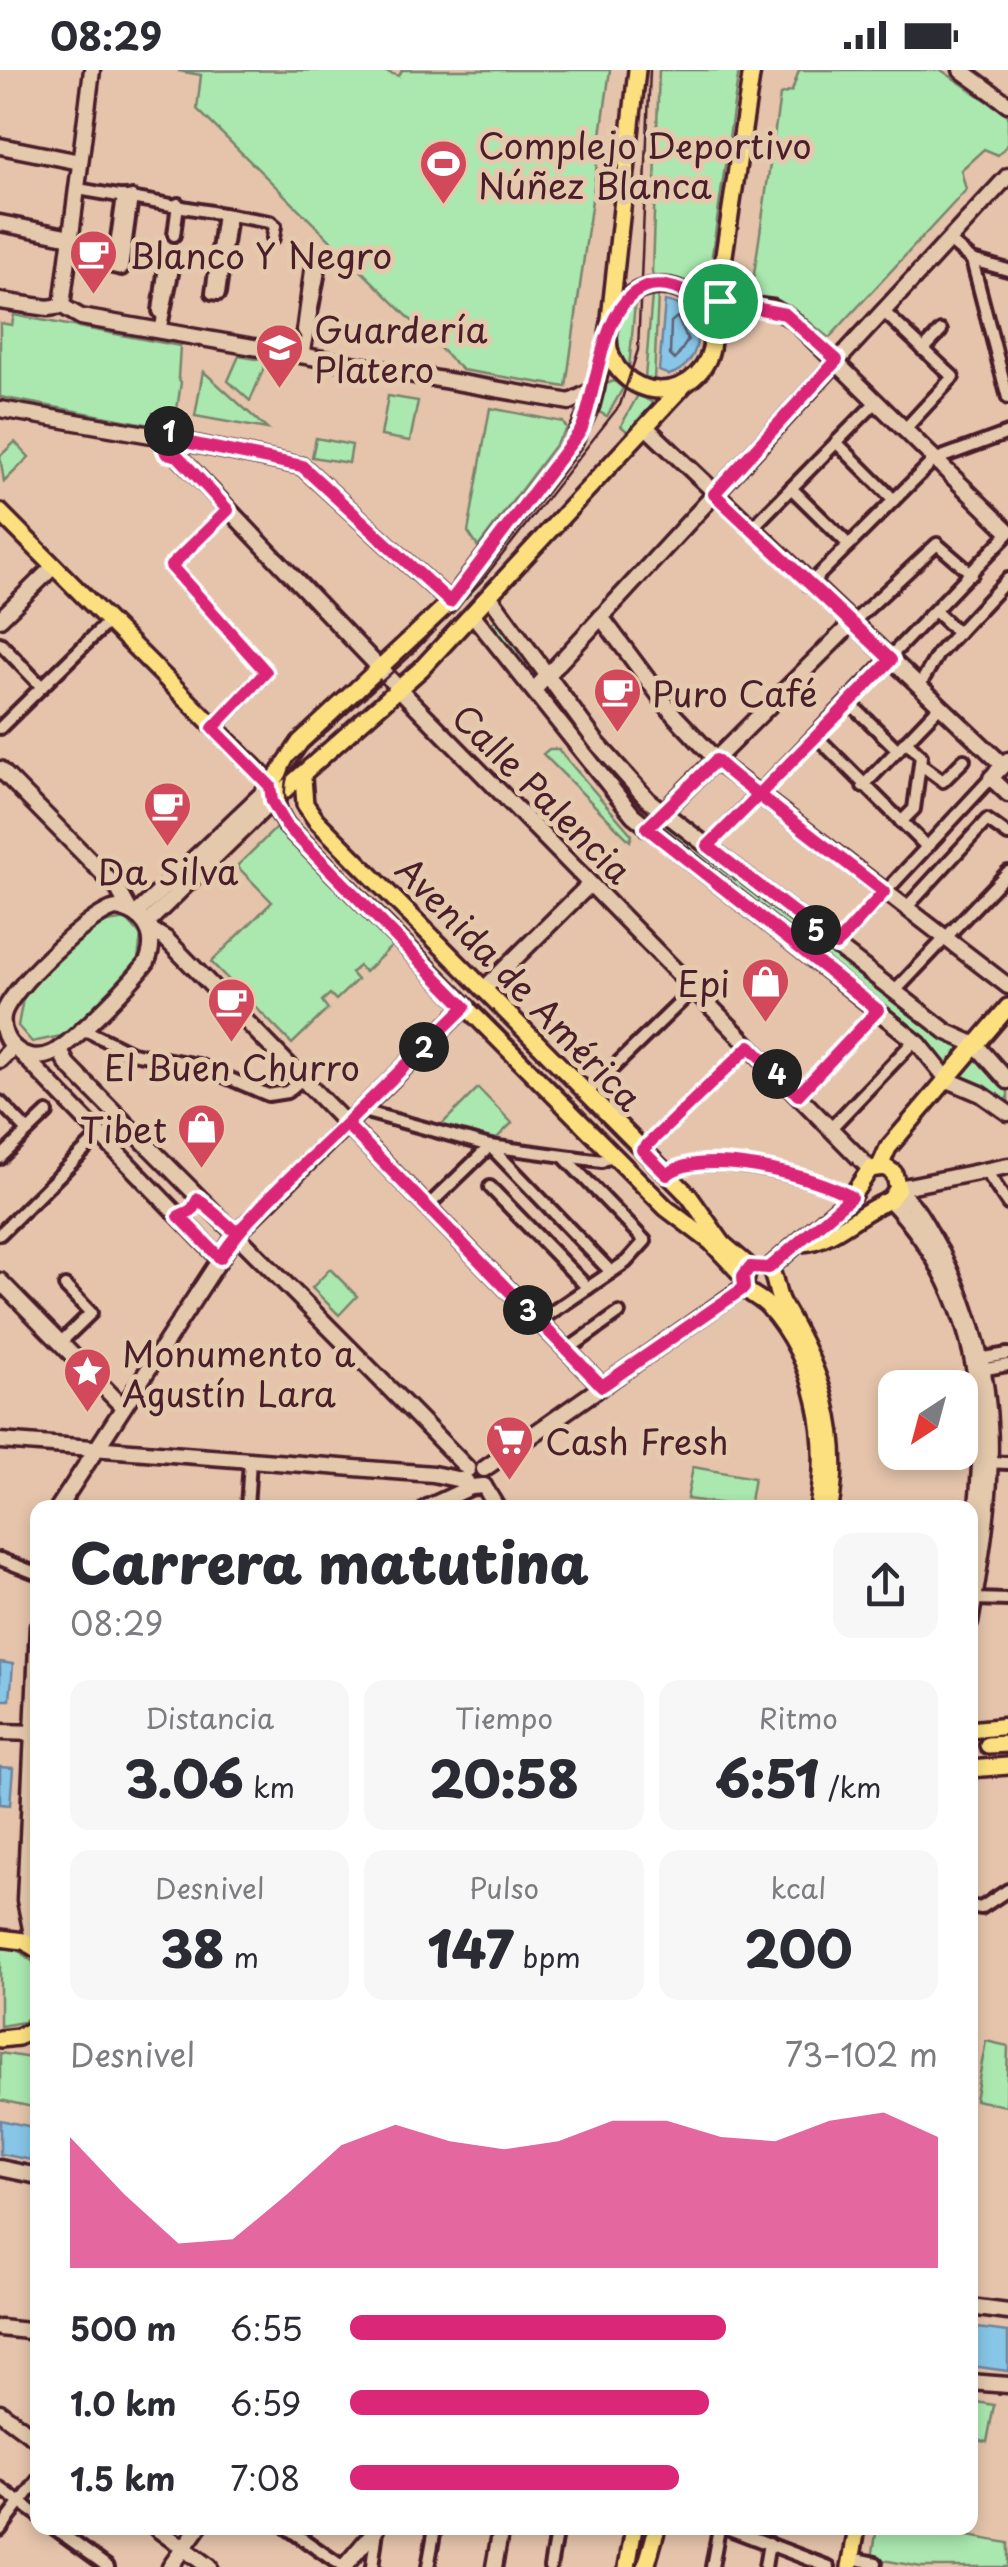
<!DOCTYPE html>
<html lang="es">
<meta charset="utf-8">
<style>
body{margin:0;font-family:"Playpen Sans",sans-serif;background:#f7f7f7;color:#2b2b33;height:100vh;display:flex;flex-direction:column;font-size:38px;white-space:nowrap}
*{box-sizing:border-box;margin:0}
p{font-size:32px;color:#7c7c81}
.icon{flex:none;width:55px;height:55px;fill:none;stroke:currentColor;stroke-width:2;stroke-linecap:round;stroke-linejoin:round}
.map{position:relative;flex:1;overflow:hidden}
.panel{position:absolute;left:30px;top:1430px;width:948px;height:1035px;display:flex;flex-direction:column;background:#fff;border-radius:20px;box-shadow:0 5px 15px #0003}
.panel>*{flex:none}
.needle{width:65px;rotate:216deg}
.controls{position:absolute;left:878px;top:1300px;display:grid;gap:20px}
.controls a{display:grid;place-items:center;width:100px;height:100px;border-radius:20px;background:#fff;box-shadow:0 5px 15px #0003;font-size:50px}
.pin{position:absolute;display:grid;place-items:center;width:85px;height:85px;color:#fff;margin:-42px;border:5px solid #fff;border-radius:50%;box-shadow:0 2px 10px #0007}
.km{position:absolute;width:50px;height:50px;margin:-25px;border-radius:50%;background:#222;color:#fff;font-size:28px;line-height:50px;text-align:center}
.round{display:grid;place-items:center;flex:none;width:105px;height:105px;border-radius:20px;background:#f7f7f7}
.overview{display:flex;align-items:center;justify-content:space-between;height:170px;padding:0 40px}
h1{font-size:55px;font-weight:800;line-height:75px}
.metrics{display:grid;grid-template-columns:repeat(3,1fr);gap:15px;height:170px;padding:10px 40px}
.metrics div{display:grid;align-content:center;border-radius:20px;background:#f7f7f7;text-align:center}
.metrics b{font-size:50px;font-weight:800}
.metrics small{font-size:28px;font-weight:400}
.metrics p{font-size:28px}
.chart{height:280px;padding:20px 40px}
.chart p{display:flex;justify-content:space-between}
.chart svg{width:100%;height:180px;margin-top:10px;fill:#db2777;opacity:.7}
ul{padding:0 40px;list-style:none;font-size:32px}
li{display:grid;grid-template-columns:160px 120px 1fr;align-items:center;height:75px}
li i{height:25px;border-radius:12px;background:#db2777}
.status{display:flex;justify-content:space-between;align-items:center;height:70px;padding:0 50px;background:#fff;direction:ltr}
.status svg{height:28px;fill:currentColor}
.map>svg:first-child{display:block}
.green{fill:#aae8af;stroke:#7a846d;stroke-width:2.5}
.water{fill:#87c6e7;stroke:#6f839c;stroke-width:2.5}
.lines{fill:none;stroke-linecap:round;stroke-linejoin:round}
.shore{stroke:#626276;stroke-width:2.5}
.primary-tunnel{stroke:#c6a391;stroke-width:15;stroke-dasharray:15 8;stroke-linecap:butt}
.street-casing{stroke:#4a1f2b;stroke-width:18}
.secondary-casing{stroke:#4a1f2b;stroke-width:21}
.primary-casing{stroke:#4a1f2b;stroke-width:22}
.street{stroke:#e4c9ac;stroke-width:10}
.secondary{stroke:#e4c9ac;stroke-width:14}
.primary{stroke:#fce080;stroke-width:15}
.tram{stroke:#4a1f2b;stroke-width:2.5}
.route-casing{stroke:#fff;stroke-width:20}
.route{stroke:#db2777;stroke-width:12}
.labels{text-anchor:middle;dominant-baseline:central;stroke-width:10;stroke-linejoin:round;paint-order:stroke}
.poi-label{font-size:35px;fill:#4a1f2b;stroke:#e4c9ac;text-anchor:start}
.street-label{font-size:35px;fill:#4a1f2b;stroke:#e4c9ac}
</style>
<div class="status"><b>08:29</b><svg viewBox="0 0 49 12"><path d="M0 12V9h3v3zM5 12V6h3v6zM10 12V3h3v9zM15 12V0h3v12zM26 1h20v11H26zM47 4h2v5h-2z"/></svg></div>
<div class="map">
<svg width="1008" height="2497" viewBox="0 0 1008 2497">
<rect width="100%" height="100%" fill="#e5c4ab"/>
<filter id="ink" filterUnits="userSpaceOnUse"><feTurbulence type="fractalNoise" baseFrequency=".01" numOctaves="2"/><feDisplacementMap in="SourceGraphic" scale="20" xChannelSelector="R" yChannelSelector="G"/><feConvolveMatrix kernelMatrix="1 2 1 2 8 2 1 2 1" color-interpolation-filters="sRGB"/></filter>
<g filter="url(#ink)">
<g class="green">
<path d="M380,0l19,6 3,-6h208l-44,317 -104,-17 -265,-261 4,-34 -23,-4z"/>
<path d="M659,0h80l-27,185 7,9 -8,29 -7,2 -32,-18h-19l-1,-6z"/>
<path d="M799,0h142l67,45v29l-10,11 -14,-6 -23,21 5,20 -137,148 -39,-32 -39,-11 29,-200 12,-4z"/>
<path d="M658,224l-4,86 -9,-2 7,-83z"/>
<path d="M635,233l-6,65c-17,-22 -14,-46 6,-65z"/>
<path d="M14,245l166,31 -2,32 3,4 -5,35 -23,-4 -2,12 -151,-28v-74l12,2z"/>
<path d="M239,286l28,5 -17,40 -22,-20z"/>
<path d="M203,301l64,58 -72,-13z"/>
<path d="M614,311l9,7 -16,28 -8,-4 7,-28z"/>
<path d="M638,325l19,10 -27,29 -9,-8z"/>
<path d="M388,326l30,5 -8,40 -29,-5z"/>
<path d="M490,338l73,14 4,7 -89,118 -10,-15z"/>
<path d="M316,368l36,7 -3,18 -37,-6z"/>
<path d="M15,372l14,15 -25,25 -4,-26z"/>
<path d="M498,547l39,53 -5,10 -44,-53z"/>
<path d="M549,679h9l74,86 -2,6 -87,-87z"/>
<path d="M660,747l309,228 -19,25 -39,-38 -257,-204z"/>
<path d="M276,758l116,118 -27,26 -6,-6 -8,7 6,7 -21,20 -6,-6 -8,7 6,8 -36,35 -81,-82 61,-60 -35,-36z"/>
<path d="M126,849l15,17 -4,31 -71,68 -34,7 -14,-16 6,-33 71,-69z"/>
<path d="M976,983l32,34v20l-50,-31z"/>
<path d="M478,1018l34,35 -18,18 -56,-13z"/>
<path d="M330,1199l27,27 -18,19 -27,-27z"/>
<path d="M693,1397l61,11 -5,29 -62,-8z"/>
<path d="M6,1878l12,2 19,15v44l-13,13 -24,4v-77z"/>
<path d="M986,1971l22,5 -2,60 -31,-6z"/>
<path d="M0,1983l37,6v49l-37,-8z"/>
<path d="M977,2332l17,3 -7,37 -17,-3z"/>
<path d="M877,2458h46l85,15v24h-87l-49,-9z"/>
</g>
<g class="water">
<path d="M665,231c41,6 43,62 4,74l-10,-4z"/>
<path d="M0,1592l13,2 -3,36h-10z"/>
<path d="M0,1697l13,1 -3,37 -10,-1z"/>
<path d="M0,2050l37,8v33l-37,-7z"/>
<path d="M970,2257l38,5v39l-38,-5z"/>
</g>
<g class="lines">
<path class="shore" d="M677,247l11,23 -13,20 -5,-5 1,-33z"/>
<path class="primary-tunnel" d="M970,1670l19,-2"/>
<defs>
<g id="street">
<path d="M78,119l192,33 5,4 -2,12"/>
<path d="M123,126l-10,71 9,2 10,-72"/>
<path d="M223,144l-11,79 7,1 11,-79"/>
<path d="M174,165l4,-31"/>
<path d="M948,170l24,20 36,138"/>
<path d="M972,190l36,10"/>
<path d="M883,241l70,66 -49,53"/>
<path d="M160,261l15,-72 -9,-1 -7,53 3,5"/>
<path d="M923,280l18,-19"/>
<path d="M303,286l16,-85 -8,-1 -8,60 3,5"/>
<path d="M836,372l58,58"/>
<path d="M791,418l58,57"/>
<path d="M751,459l126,-128"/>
<path d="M809,515l125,-125 74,-27"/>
<path d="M936,542l22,21"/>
<path d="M852,553l85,-79 35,30"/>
<path d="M0,573l42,44"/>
<path d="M919,616l19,-32 70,-75"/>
<path d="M855,638l43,42"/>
<path d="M0,658l108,-106"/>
<path d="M213,659l53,-57 -95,-106 57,-56"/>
<path d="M816,666l111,111"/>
<path d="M920,694l23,17 21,-21"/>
<path d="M863,716l77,-80"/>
<path d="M901,752l13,-13 7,-53 -15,-15"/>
<path d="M708,776l300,-312"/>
<path d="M906,838l81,-88 21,15"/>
<path d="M836,875l155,-167"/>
<path d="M895,921l113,-119"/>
<path d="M81,958l51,25 66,12 70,30 19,-3 15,-13"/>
<path d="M586,1024l108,-105"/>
<path d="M798,1025l80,-85"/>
<path d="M0,1032l28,29"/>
<path d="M364,1036l6,7 120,33 112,15 11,-7"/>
<path d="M831,1058l84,-88"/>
<path d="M490,1076l121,126"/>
<path d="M642,1080l108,-104"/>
<path d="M0,1088l47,-45"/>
<path d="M986,1101l22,33"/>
<path d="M667,1105c30,-28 151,2 184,22"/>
<path d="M490,1117l98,101"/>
<path d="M427,1137l58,-56"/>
<path d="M0,1164l100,-99"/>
<path d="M539,1251l87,-59 19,-21 -80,-83"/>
<path d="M60,1273l31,-30 -26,-27"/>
<path d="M567,1280l52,-37"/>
<path d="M984,1288l24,-4"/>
<path d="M986,1299l22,-4"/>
<path d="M984,1392l24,1"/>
<path d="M247,1438l3,-48"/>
<path d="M0,1489l38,15"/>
<path d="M974,1529l34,1"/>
<path d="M970,1836l11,2 27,-18"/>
<path d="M0,2418l38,27"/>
<path d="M54,2458l54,39"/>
<path d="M287,2458l56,39"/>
<path d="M727,2458l102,39"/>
<path d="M0,2460l38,-50"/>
<path d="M852,2488l24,5"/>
<path d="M372,2497l5,-37"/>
<path d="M428,2497l7,-39"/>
<path d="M550,2497l7,-39"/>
<path d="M712,2497l7,-39"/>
<path d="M765,2497l4,-24"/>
</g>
<g id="secondary">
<path d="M961,0l47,34"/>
<path d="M0,76l80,16"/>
<path d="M0,153l71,14"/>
<path d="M0,231l48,7 14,-2 19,11 489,85 26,-13"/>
<path d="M720,231l53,7 20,12 215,211"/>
<path d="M62,236l30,-236"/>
<path d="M0,339l163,28"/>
<path d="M647,358l356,337"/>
<path d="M163,367l15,-8 12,14"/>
<path d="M190,373l112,23 148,136"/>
<path d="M178,386l231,243 461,470"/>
<path d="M490,527l107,146 51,57 299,232 29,13 32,36"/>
<path d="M473,545l160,200 286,229 29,36 33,14 27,19"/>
<path d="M601,547l73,98 48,51 286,220"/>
<path d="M0,549l54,-53"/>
<path d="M534,620l474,-514"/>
<path d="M1008,690l-17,18 17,16"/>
<path d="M0,699l118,120 12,22"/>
<path d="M647,758l205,-205"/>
<path d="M117,838c29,5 41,28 30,54 -16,21 -73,80 -94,91 -12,6 -26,5 -36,-3 -11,-8 -16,-21 -14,-34 4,-25 90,-106 114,-108z"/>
<path d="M136,844l134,-128"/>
<path d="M146,854l126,-123"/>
<path d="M148,858l18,11 436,447"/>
<path d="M484,919l106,-105"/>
<path d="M59,979l8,15c133,136 269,268 401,405"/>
<path d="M22,984l198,205"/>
<path d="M0,990l13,-13"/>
<path d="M898,1118l110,-22"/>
<path d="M897,1121c21,13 32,41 44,61 67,130 53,233 29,371"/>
<path d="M890,1130c96,102 102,227 80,357"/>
<path d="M0,1211l123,126"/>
<path d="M0,1371l433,33 33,7"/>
<path d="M484,1399l260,-182"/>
<path d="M484,1416l13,22"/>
<path d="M58,1438l179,-275 228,-226"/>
<path d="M426,1438l45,-21 13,-1"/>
<path d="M0,1662l38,1"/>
<path d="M35,1878l-10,-48 13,-274"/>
<path d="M0,2098l38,8"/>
<path d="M970,2237l38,5"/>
<path d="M0,2258l38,4"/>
<path d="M970,2312l38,3"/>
<path d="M0,2342l38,28"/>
<path d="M156,2458l53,39"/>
<path d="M170,2497l28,-39"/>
<path d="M344,2497l33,-39"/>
<path d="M494,2497l7,-39"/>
</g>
<g id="primary">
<circle cx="660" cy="268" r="52"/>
<path d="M610,249l27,-249"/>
<path d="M713,258l39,-258"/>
<path d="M0,442l276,277"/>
<path d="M303,708l2,26 11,16 373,376 34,48 27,23"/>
<path d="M270,716l2,15 14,24 380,383 45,34 32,34"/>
<path d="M270,716l30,-44 150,-140 124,-161 17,-36 17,-66"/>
<path d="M272,731l149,-132 264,-285"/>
<path d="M880,1096l8,-18 120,-141"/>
<path d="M769,1198l82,-71 19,-28 15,-2 9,6 4,15 -8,12c-29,10 -58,42 -88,43"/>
<path d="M769,1198c8,11 6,24 13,36 39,66 61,126 48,204"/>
<path d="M748,1199l-4,18c7,9 17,11 24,19 49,56 62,131 50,202"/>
<path d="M970,1660l38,-4"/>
<path d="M988,1675l20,-1"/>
<path d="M970,1699l38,-3"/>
<path d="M0,1868l24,3 14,9"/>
<path d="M0,1969l18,-2 20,-10"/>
<path d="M627,2497l7,-39"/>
<path d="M646,2497l11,-39"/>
<path d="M850,2497l7,-39"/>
</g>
</defs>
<use href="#street" class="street-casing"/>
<use href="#secondary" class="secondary-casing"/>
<use href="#primary" class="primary-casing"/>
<use href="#street" class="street"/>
<use href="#secondary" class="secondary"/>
<use href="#primary" class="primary"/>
<path class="tram" d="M650,0l-12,280 -18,55 -139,177 -72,75 -115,104c-15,25 -11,49 9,71l372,372"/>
</g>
</g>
<g class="lines" filter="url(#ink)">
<defs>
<path id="route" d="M720,231l-8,31c-4,-21 -16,-38 -37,-44 -73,-22 -75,98 -94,142l-131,172 -148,-136 -112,-23 -12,-14 -9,1 -7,12 4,11 12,3 50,54 -57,56 95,106 -53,56 57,58 2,15 14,24 179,182 -119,117c-37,36 -74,71 -109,109l-39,-34 -6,11 -13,6 41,42c34,-51 82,-91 126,-134l256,262 142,-98 -1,-12 7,-9 19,1 82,-71c-34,-21 -152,-51 -184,-22l-25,-25 108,-104 48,49 80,-85 -231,-182 69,-68c16,16 35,29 53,43l115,89 -48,53 -128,-99 47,-47c45,-47 91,-92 136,-139l-177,-166 123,-134 -52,-46 -65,-13"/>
</defs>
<use href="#route" class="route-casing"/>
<use href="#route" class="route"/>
</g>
<defs>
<symbol id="stadium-pin" viewBox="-11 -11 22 30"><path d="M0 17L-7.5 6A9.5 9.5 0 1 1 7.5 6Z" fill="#d1495b" stroke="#e4c9ac"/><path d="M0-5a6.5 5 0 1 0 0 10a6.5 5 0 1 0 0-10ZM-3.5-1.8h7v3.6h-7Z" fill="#fff"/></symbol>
<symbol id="cafe-pin" viewBox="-11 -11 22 30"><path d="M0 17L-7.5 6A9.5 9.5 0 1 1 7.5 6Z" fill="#d1495b" stroke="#e4c9ac"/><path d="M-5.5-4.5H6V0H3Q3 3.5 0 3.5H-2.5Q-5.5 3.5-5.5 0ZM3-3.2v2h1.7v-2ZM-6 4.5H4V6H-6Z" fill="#fff"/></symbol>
<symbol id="school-pin" viewBox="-11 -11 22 30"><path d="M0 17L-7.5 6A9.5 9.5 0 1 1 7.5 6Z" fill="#d1495b" stroke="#e4c9ac"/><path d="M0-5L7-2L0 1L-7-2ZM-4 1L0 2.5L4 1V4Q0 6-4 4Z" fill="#fff"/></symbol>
<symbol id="shop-pin" viewBox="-11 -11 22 30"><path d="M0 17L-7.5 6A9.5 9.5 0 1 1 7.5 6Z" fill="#d1495b" stroke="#e4c9ac"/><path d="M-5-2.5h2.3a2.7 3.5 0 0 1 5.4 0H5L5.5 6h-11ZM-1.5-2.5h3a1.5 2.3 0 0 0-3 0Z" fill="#fff"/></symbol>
<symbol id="sight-pin" viewBox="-11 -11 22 30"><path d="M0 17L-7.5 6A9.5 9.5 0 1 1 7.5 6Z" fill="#d1495b" stroke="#e4c9ac"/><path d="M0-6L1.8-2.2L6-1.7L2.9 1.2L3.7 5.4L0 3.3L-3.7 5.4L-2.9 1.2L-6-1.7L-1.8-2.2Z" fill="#fff"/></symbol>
<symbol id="supermarket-pin" viewBox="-11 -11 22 30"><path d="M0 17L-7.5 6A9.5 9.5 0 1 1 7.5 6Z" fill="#d1495b" stroke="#e4c9ac"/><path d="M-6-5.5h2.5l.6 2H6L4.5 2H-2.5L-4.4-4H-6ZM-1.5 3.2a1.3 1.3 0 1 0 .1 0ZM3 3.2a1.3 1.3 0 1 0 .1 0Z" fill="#fff"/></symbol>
</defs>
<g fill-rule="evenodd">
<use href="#stadium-pin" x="416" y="66" width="55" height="75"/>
<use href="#cafe-pin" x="66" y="156" width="55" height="75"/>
<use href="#school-pin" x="252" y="250" width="55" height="75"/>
<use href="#cafe-pin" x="590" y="594" width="55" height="75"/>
<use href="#cafe-pin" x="140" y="708" width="55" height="75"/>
<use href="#shop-pin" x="738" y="884" width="55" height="75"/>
<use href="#cafe-pin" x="204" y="904" width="55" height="75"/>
<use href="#shop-pin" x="174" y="1030" width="55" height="75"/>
<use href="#sight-pin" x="60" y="1274" width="55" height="75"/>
<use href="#supermarket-pin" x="482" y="1342" width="55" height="75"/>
</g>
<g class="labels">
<g class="poi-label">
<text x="478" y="74">Complejo Deportivo<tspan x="478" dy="40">Núñez Blanca</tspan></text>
<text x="129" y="184">Blanco Y Negro</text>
<text x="314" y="258">Guardería<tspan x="314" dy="40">Platero</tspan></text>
<text x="652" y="622">Puro Café</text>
<text x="168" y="800" text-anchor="middle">Da Silva</text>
<text x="730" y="912" text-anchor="end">Epi</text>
<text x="232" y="996" text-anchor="middle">El Buen Churro</text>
<text x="167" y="1058" text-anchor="end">Tibet</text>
<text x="122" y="1282">Monumento a<tspan x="122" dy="40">Agustín Lara</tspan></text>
<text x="545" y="1370">Cash Fresh</text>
</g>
<g class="street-label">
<text transform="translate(543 723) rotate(45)">Calle Palencia</text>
<text transform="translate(520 913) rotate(46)">Avenida de América</text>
</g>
</g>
</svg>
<div class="controls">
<a><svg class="needle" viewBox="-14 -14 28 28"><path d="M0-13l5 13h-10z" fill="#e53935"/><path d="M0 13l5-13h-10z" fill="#7c7c81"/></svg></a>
</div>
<div class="pin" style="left:720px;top:231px;background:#1e9e55"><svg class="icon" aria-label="arrive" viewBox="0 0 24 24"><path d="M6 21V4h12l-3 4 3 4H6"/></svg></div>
<b class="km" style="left:169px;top:361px">1</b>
<b class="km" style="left:424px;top:977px">2</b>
<b class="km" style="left:528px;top:1240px">3</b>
<b class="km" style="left:777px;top:1004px">4</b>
<b class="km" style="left:816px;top:860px">5</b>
<section class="panel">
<div class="overview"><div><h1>Carrera matutina</h1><p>08:29</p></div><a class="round"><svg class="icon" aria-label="share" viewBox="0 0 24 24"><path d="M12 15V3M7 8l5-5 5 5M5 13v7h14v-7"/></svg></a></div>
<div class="metrics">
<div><p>Distancia</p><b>3.06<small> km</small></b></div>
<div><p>Tiempo</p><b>20:58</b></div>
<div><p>Ritmo</p><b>6:51<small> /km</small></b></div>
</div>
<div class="metrics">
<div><p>Desnivel</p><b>38<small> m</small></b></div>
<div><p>Pulso</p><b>147<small> bpm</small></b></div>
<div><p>kcal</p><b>200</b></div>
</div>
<div class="chart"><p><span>Desnivel</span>73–102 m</p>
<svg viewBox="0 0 160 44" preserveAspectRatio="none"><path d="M0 44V12L10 26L20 38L30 37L40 26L50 14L60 9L70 13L80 15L90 13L100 8L110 8L120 12L130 13L140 8L150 6L160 12V44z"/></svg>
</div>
<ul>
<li><b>500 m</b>6:55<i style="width:64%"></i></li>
<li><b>1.0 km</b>6:59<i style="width:61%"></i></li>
<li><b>1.5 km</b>7:08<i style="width:56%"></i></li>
</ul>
</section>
</div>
